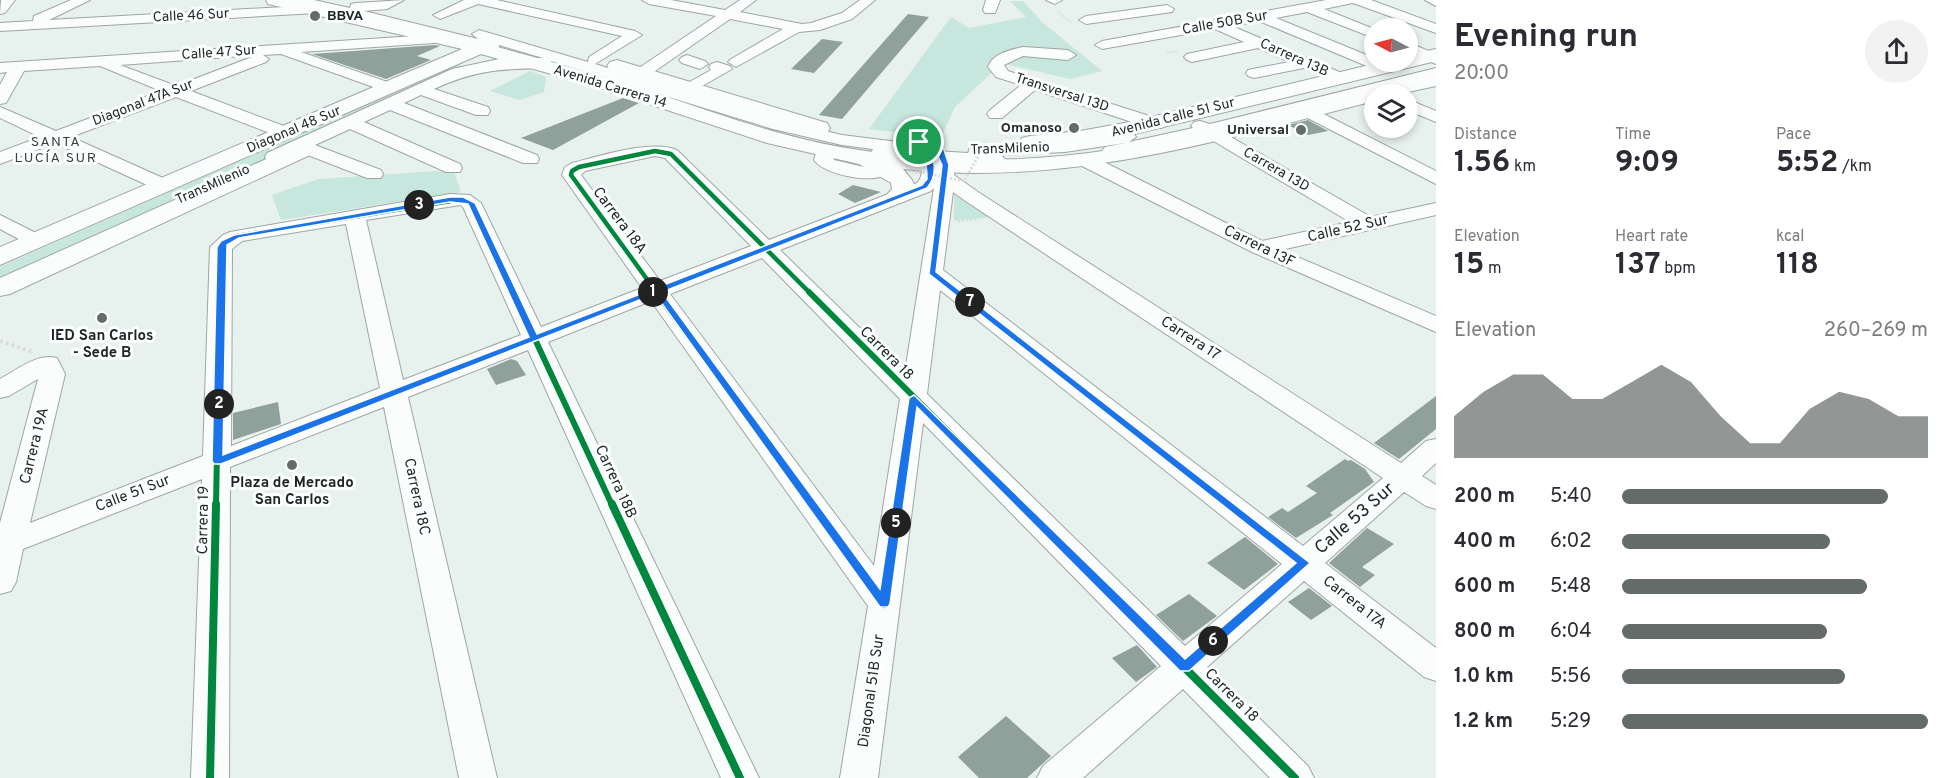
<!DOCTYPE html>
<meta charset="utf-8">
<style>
body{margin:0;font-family:Overpass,sans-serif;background:#f2f2f3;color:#2b2b33;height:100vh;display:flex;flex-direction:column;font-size:22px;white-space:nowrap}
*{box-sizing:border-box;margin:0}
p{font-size:20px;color:#7c7c81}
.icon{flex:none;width:33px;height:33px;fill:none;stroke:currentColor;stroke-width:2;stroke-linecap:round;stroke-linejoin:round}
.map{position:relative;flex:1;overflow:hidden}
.sheet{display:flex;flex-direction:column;background:#fff;width:510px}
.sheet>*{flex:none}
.needle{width:39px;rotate:276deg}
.fabs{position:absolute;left:1364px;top:18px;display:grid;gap:12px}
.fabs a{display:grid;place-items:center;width:54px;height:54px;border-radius:50%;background:#fff;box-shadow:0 3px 9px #0003;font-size:30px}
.pin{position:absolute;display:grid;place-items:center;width:51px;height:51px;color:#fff;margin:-26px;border:3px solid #fff;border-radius:50%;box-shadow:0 2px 6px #0007}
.km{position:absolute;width:30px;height:30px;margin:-15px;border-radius:50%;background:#222;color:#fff;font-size:16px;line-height:30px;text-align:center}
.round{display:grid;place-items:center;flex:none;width:63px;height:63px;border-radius:32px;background:#f2f2f3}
.head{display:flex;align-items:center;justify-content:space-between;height:102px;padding:0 18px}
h1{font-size:33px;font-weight:700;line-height:45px}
.stats{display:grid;grid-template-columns:repeat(3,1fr);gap:9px;height:102px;padding:6px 18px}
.stats div{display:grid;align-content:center}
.stats b{font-size:30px;font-weight:700}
.stats small{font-size:16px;font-weight:400}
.stats p{font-size:16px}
.chart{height:168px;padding:12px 18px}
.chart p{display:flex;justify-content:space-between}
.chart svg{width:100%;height:108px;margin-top:6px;fill:#646c6a;opacity:.7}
ul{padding:0 18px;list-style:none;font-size:20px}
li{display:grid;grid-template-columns:96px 72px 1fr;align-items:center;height:45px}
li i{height:15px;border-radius:8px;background:#646c6a}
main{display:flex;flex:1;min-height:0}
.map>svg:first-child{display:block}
.green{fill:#c7e6dd}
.building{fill:#90a19c}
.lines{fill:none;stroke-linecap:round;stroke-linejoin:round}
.minor-casing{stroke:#9ea6a3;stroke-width:2}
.major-casing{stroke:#9ea6a3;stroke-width:2}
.path-far2{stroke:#dbdddd;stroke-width:2;stroke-dasharray:1.5 1.5;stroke-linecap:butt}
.path-far1{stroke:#dbdddd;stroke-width:3;stroke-dasharray:2 2;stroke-linecap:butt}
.path{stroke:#dbdddd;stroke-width:4;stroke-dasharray:3 3;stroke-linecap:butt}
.minor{fill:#fbfdfc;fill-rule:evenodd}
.major{fill:#fbfdfc;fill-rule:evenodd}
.path-bridge{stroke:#dbdddd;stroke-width:3;stroke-dasharray:2 2;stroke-linecap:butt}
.cycleway-far2-casing{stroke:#fbfffd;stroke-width:8}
.cycleway-far1-casing{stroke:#fbfffd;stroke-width:10}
.cycleway-casing{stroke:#fbfffd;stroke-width:11}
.cycleway-far2{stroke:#00873e;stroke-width:4.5}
.cycleway-far1{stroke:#00873e;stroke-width:6}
.cycleway{stroke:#00873e;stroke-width:8}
.route{fill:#1a73e8;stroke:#fff;stroke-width:1.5;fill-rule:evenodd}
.poi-dot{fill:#646c6a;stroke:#fbfffd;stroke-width:2}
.labels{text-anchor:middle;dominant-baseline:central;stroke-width:6;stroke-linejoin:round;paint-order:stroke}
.far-street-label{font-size:14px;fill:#1e2523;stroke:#fbfffd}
.far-poi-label{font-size:14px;font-weight:bold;fill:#1e2523;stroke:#fbfffd;text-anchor:end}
.far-neighbourhood-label{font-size:14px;letter-spacing:1.5px;fill:#354440;stroke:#fbfffd}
.street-label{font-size:15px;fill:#1e2523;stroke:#fbfffd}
.poi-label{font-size:15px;font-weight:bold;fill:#1e2523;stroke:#fbfffd}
.near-street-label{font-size:18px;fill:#1e2523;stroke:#fbfffd}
</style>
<main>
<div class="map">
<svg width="1436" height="778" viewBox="0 0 1436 778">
<rect width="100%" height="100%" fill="#e7f1ee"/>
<g class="green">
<path d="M1010,1h13l19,21 60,49 -32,8 -68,-16 -47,44 -14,31 -72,-9 82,-112 18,11 57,-11z"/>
<path d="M456,65l7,1 -133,64 -330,148v-11z"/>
<path d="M530,71l16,6 -2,15 -25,8 -29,-9z"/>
<path d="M453,170l8,22 -180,28 -9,-25 47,-16z"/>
<path d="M954,190l38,27 -38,4z"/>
</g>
<g class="building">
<path d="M908,14l21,3 -87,102 -23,-4z"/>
<path d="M822,39l21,3 -29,31 -23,-4z"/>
<path d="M435,45l5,1 -23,10 14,4 -45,19 -74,-25z"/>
<path d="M623,98l16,5 -86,47 -32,-12z"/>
<path d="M1308,120l20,11 -20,4 -20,-10z"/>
<path d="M853,185l28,7 -26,11 -17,-9z"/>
<path d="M511,359l6,2 9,14 -30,10 -9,-16z"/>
<path d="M1436,396v33l-37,30 -25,-16z"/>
<path d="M278,402l3,22 -48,16v-27z"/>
<path d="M1345,459l3,2 3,-1 14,9 9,13 -44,31 3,2 -37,23 -28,-21 14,-9 6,4 29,-19 -11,-7z"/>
<path d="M1367,528l27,16 -32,23 13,8 -15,12 -31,-24z"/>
<path d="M1245,537l33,27 -34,26 -37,-27z"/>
<path d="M1309,588l23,18 -21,14 -23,-18z"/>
<path d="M1189,594l28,22 -34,25 -27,-26z"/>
<path d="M1137,645l20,22 -21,15 -24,-24z"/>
<path d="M1006,716l45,40 -24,22h-48l-21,-21z"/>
</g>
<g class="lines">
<defs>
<g id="minor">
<path d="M1,0h14l-10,13 -5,1z"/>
<path d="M71,0h19l-41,20 253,-14 -12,-3 -2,-3h26l36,8 1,-4 5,-1 48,-3 -17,9 -23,2 114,28 -6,-5 7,-4 109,32 1,-5 33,-21 -144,-32 -38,15 -7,-4 31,-15h33l138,31 7,4 -47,29 89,27 -2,-3 2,-3 27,-15 -2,-3 2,-3 6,-2 13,4 2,3 -42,24 94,28 58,14 64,8 3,4 -1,2 8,1 -3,-5 3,-4h12l7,10 33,2 2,-6 6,-1 89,-4 62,-10 6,1 3,4 -7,5 64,-14 -2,-2 3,-4 6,-1 10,3 226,-56v10l-122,31 122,62v13l-138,-71 -76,19 149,85 65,-14v12l-155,35 155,66v16l-184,-80 -172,-87 -2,-4 2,-4h14l168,84 88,-19 -145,-86 -94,20 -6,-1 -3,-4 3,-4 20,-4 -60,9 -64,3 5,5 -2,4 -7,2 -43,-3v12l24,17 423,271 25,-22 10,-2v24l-14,13 14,9v24l-10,-3 -22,-14 -79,71 111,85v33l-12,-4 -120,-96 -97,86 101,99 6,12h-44l-87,-89 -100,89h-46l6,-12 118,-100 -238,-243 -45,355h-38l28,-172 -217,-305 -103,41 211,436h-38l-193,-428 -120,47 89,381h-38l-75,-371 -154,60 -1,311h-38l11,-299 -179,70 -7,33 -5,9 -11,3v-71l38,-144 -29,17 -9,2v-19c17,-9 37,-26 57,-21l8,16 -35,149 173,-67 7,-209 13,-12 7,-3 220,-38 20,1 11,8 60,124 101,-39 -80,-113 3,-8 7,-4c28,-7 80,-24 105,-13l92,90 148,-57c6,-6 5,-14 4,-22l-41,-3 -6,-1 -3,-4 2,-4 -31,-4 -69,-16 -222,-68 -1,5 -5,2c-44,1 -70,2 -111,21l54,18 2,4 -2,4h-12l-55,-20 -17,8 133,52 2,4 -2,4h-14l-133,-53 -26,12 96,42 2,4 -2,4h-14l-96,-43 -35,16 66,25 2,4 -2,4h-14l-67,-26 -19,9h-14l-2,-4 2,-4 185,-84 47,-10 44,-1 -44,-13 -1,5 -5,2 -53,-15 -1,5 -5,1 -133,9 95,33 2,3 -2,3 -6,2 -109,-39 -18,1 6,4 -3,3 -75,29 101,38 3,4 -3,4h-12l-104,-40 -105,40 101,45 3,4 -3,4h-14l-103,-47 -55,21v-12l40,-15 -40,-19v-11l56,24 105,-40 -61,-25 -76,5 -18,32 -6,1v-19l7,-13 -7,1v-10l431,-28 -109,-25 -6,3 -316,18v-8l33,-2 1,-5zM257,55l-81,31 -56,-21zM655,156l10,2 86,88 -91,35 -79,-106 4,-4zM934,188l-29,184 -125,-122 151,-59zM953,192l11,8 419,278 -80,68 -360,-276zM460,205l3,2 58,128 -118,45 -37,-160zM346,224l34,164 -149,58 1,-197 10,-8zM762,258l138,141 -26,167 -204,-272zM940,290l342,274 -97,82 -258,-252z"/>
<path d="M642,0h29l54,10 15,-10h16l-16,12 62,12 9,-1 31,-10 18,-13h15l-23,19 -32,11 -21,2 -63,35 -8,-5 3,-3 52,-30 -53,-10 -82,57 -6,2 -8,-5 2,-3 80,-54 -67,-12z"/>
<path d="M986,0h14l-5,13h-10l-2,-3z"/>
<path d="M1046,0h16l-7,4z"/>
<path d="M1326,0h45l65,24v9l-83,-30 -29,6 50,20v9l-67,-26 -31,6 98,40v4l13,2 2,3 -2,3 -6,2 -122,-51 -27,5 112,48 2,3 -8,5 -34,-14 -50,10 -6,-2 -2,-3 2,-3 41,-8 -31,-14 -66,14 -5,-2 -3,-3 3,-3 57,-12 -29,-13 -113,20 -7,-4 7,-4z"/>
<path d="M1425,0h11v6z"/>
<path d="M1167,5l7,4 -2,3 -86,12 -7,-4 7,-4z"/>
<path d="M1407,42l29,12v10l-29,-12z"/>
<path d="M1023,47l45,3 8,5 -8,5 -45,-4 -19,9 4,6 154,49 3,4 -3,4h-12l-115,-38 -33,28h-12l-3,-4 3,-4 31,-25 -25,-8 -8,-10c5,-14 22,-17 35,-20z"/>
<path d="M687,55l18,6 3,3 -8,5 -18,-6 -3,-3 3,-3z"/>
<path d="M1407,99l29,12v11l-29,-12z"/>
<path d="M824,145l6,1 4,14 30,7 21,-4 7,2 2,4c-12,18 -69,7 -80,-9l4,-14z"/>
<path d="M0,215l44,22 3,4 -3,4 -7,2 -7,-2 -30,-16z"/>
</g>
<g id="major">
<path d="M266,0h32l180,42h14l2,4c50,14 100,27 150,43 69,23 137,49 209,60 85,14 173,14 257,1 110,-17 217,-52 326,-76v12l-37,8h-25v7c-157,40 -306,86 -471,68l9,11 4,10c-8,11 -14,15 -28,12l-3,-5 7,-8 -1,-6 -32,-19 -92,-21 -170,-56 -116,-33 -481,211v-18l462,-198 -194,-45z"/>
<path d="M1436,49v12l-306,74 -50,9 -50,6 -8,-2 -3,-5 3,-5 8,-2 50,-5 50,-9 252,-60h25v-7z"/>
<path d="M617,60l210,63 3,5 -3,5 -8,1 -8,-1 -201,-63 -3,-4 3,-4z"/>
<path d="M302,143l8,2 3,5 -3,5 -300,139 -10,2v-18z"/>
</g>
</defs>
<use href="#minor" class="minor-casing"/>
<use href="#major" class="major-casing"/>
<g class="path-far2">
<path d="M1058,12l13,10"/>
<path d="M1167,53l10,-2"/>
</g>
<path class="path-far1" d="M958,221l20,-2"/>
<path class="path" d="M0,341l33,11"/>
<use href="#minor" class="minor"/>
<use href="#major" class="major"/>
<path class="path-bridge" d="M911,170l53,11 23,-40"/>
<defs>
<g id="cycleway-far2">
<path d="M220,293l1,-46 16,-11 226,-37 8,4 42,90"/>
<path d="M657,293l-86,-118 1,-4 7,-4 76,-16 16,3 139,139"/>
</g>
<g id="cycleway-far1">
<path d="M513,292l99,213"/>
<path d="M656,292l156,213"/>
<path d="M809,292l213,213"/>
<path d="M216,505l4,-213"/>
</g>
<g id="cycleway">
<path d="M612,504l128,274"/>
<path d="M811,504l73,100"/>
<path d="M1021,504l274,274"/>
<path d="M210,778l6,-274"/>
</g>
</defs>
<use href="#cycleway-far2" class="cycleway-far2-casing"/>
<use href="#cycleway-far1" class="cycleway-far1-casing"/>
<use href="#cycleway" class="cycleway-casing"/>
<use href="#cycleway-far2" class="cycleway-far2"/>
<use href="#cycleway-far1" class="cycleway-far1"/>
<use href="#cycleway" class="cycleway"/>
</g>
<path class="route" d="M919,140l19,2 6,8 5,15 -13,107 374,291 -121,108h-9l-263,-264 -27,197 -2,3h-8l-225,-313 -434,170h-7l-2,-3 5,-214 4,-6 13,-6 216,-38h13l12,6 62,131 385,-149 5,-6c0,-15 -2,-25 -11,-37zM925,145h8l9,20 -13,109 367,289 -111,96 -271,-264 -5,3 -29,191 -218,-297 265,-104c11,-13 9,-30 -2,-43zM450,202l18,2 61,133 -306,118 4,-210 12,-7z"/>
<g class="poi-dot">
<circle cx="315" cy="16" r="6"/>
<circle cx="1074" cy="128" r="6"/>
<circle cx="1301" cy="130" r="6"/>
<circle cx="102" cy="318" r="6"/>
<circle cx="292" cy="465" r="6"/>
</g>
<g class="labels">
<g class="far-street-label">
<text transform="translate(191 16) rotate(-3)">Calle 46 Sur</text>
<text transform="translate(1225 23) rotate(-10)">Calle 50B Sur</text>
<text transform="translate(219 53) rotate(-4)">Calle 47 Sur</text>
<text transform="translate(1294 58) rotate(24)">Carrera 13B</text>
<text transform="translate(610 87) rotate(17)">Avenida Carrera 14</text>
<text transform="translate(1062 93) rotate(18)">Transversal 13D</text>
<text transform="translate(143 103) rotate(-21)">Diagonal 47A Sur</text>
<text transform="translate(1173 118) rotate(-14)">Avenida Calle 51 Sur</text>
<text transform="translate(294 130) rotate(-23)">Diagonal 48 Sur</text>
<text transform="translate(1010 149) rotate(-2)">TransMilenio</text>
<text transform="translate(1276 170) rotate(30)">Carrera 13D</text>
<text transform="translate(213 185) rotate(-24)">TransMilenio</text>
</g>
<g class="far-poi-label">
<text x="327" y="16" text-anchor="start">BBVA</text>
<text x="1062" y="128">Omanoso</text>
<text x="1289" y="130">Universal</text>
</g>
<g class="far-neighbourhood-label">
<text x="56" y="142">SANTA<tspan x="56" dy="16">LUCÍA SUR</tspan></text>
</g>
<g class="street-label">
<text transform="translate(619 221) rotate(53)">Carrera 18A</text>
<text transform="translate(1348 229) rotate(-13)">Calle 52 Sur</text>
<text transform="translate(1259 247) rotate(26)">Carrera 13F</text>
<text transform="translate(1190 339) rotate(33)">Carrera 17</text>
<text transform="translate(886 354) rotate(45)">Carrera 18</text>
<text transform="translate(35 446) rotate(-76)">Carrera 19A</text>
<text transform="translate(615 482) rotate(65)">Carrera 18B</text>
<text transform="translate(133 494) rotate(-21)">Calle 51 Sur</text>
<text transform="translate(416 497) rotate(78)">Carrera 18C</text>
<text transform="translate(204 520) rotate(-89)">Carrera 19</text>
<text transform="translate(1354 603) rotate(38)">Carrera 17A</text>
<text transform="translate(872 691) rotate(-82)">Diagonal 51B Sur</text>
<text transform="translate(1231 696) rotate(45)">Carrera 18</text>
</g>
<g class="poi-label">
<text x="102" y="336">IED San Carlos<tspan x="102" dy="17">- Sede B</tspan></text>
<text x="292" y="483">Plaza de Mercado<tspan x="292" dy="17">San Carlos</tspan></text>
</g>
<g class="near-street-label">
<text transform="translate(1355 519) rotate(-41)">Calle 53 Sur</text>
</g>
</g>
</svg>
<div class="fabs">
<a><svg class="needle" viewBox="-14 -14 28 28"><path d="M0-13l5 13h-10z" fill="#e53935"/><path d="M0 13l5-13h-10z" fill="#7c7c81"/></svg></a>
<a><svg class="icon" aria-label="layers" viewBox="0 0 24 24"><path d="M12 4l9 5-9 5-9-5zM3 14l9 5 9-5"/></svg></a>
</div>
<div class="pin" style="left:919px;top:142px;background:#1e9e55"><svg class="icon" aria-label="arrive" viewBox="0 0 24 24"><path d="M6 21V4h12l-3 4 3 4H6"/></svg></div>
<b class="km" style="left:653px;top:292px">1</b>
<b class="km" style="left:219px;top:404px">2</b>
<b class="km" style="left:419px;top:205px">3</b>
<b class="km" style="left:896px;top:523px">5</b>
<b class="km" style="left:1213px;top:641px">6</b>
<b class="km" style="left:970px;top:302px">7</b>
</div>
<section class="sheet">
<div class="head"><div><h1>Evening run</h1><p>20:00</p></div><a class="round"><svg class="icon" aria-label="share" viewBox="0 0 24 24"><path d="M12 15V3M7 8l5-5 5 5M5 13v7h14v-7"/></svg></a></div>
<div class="stats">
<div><p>Distance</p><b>1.56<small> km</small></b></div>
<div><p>Time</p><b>9:09</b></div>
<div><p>Pace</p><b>5:52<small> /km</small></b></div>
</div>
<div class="stats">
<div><p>Elevation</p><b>15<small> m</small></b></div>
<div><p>Heart rate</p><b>137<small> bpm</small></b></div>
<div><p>kcal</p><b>118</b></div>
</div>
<div class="chart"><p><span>Elevation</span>260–269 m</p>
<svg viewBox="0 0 160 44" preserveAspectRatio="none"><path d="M0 44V27L10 17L20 10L30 10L40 20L50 20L60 13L70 6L80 13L90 27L100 38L110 38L120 24L130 17L140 20L150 27L160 27V44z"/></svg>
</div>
<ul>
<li><b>200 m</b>5:40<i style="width:87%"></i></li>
<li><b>400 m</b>6:02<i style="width:68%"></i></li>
<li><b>600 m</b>5:48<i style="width:80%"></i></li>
<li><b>800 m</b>6:04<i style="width:67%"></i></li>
<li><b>1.0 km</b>5:56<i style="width:73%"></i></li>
<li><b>1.2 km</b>5:29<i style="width:100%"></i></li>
</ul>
</section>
</main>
